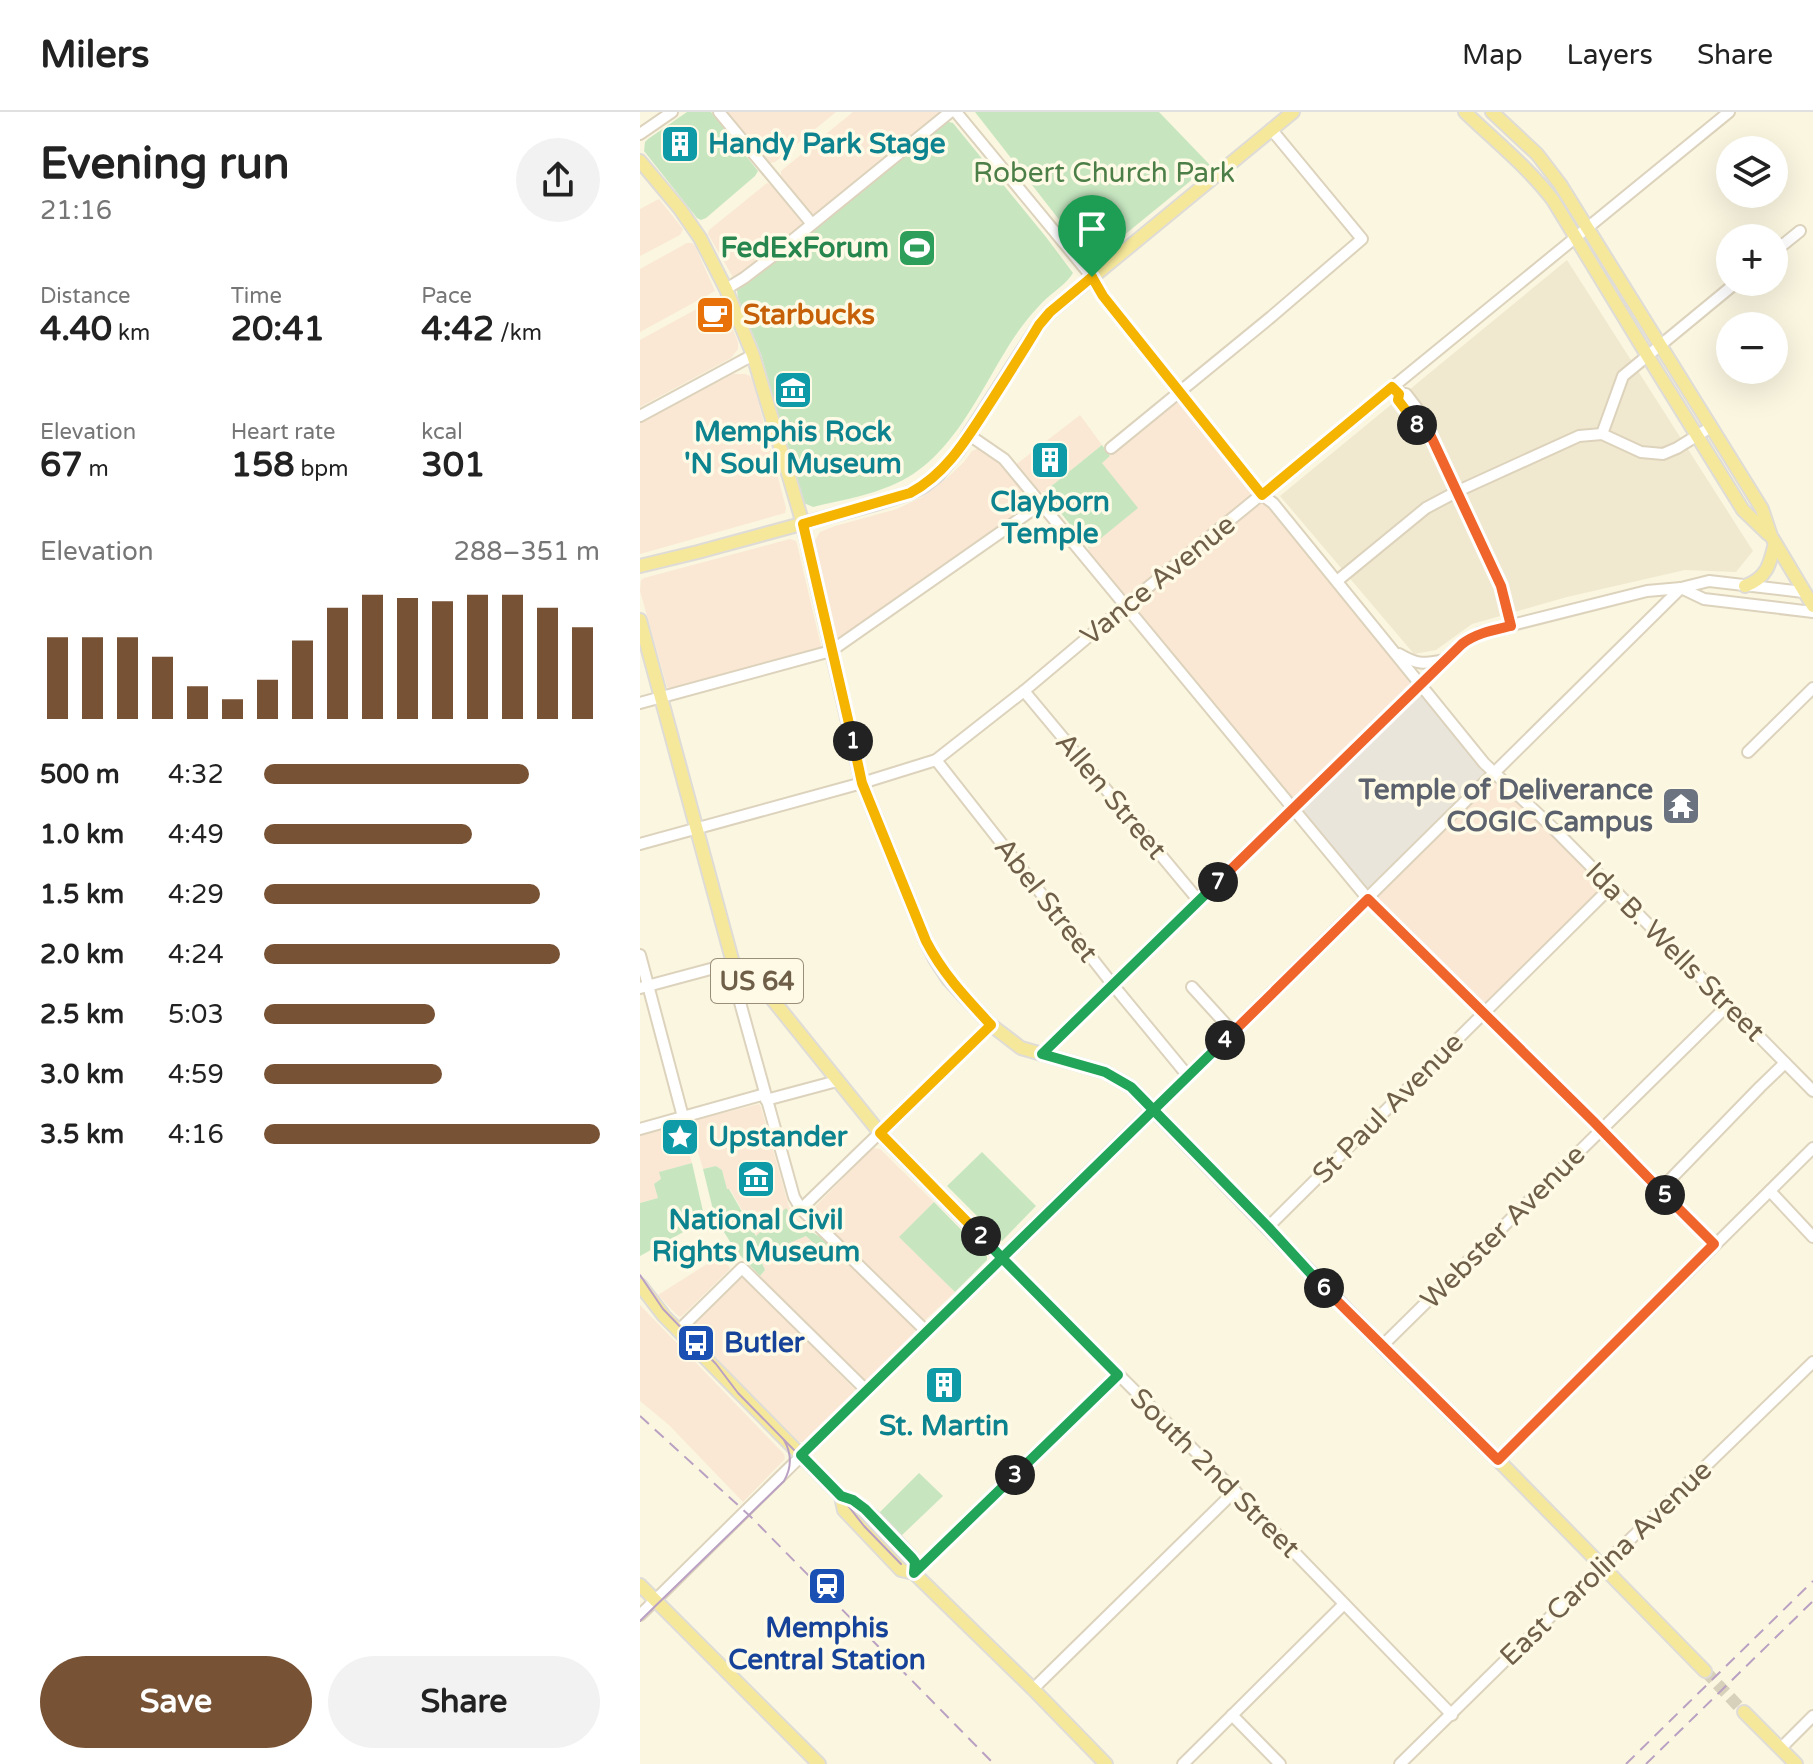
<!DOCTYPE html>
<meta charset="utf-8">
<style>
body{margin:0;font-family:"Varela Round",sans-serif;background:#f2f2f2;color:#222;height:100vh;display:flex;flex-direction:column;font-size:30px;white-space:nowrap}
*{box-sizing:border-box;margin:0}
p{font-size:26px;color:#767676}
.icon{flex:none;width:44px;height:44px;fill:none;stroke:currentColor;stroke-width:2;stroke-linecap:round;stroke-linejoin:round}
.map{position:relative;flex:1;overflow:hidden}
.side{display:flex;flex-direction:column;background:#fff;width:640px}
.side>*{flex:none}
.buttons{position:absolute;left:1076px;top:24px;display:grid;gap:16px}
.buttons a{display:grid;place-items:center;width:72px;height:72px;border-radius:50%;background:#fff;box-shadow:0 8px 32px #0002;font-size:40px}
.pin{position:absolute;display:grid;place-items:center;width:68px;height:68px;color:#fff;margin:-82px -34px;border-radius:50% 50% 50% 0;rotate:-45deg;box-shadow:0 0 8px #0007}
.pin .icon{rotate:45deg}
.km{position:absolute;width:40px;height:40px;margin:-20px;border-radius:50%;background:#222;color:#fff;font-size:22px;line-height:40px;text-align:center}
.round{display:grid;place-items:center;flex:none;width:84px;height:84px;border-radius:42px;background:#f2f2f2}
.headline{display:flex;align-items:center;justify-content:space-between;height:136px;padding:0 40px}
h1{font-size:44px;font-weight:700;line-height:60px}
.figures{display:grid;grid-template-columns:repeat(3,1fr);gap:12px;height:136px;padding:8px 40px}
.figures div{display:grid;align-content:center}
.figures b{font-size:34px;font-weight:700}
.figures small{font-size:22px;font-weight:400}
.figures p{font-size:22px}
.chart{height:224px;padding:16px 40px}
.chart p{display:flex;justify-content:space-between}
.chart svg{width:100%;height:144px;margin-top:8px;stroke:#775234;stroke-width:6}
.cta{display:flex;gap:16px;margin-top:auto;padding:16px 40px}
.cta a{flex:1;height:92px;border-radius:48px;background:#775234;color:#fff;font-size:32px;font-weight:700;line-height:92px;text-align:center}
.cta a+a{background:#f2f2f2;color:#222}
ul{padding:0 40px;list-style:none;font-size:26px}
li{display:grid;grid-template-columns:128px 96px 1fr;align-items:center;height:60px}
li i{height:20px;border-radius:10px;background:#775234}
header{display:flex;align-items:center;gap:48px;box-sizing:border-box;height:112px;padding:0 40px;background:#fff;border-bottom:2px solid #e0e0e0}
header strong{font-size:38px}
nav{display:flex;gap:44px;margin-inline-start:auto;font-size:28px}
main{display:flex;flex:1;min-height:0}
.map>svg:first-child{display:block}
.residential{fill:#f1e9cf}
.commercial{fill:#fae8d4}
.industrial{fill:#e9e5db}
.green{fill:#c7e6c0}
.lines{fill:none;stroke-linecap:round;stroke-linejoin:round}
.major-tunnel{stroke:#d7d0ba;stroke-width:12;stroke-dasharray:12 6;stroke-linecap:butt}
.minor-casing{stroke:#ddd3bd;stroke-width:14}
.major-casing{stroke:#dfdcd7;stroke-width:16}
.minor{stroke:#fff;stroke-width:10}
.major{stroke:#f6e89b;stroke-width:12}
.tram{stroke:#baa0c2;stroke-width:2}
.rail{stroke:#baa0c2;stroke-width:2;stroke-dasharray:12 8;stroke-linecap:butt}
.split-1-casing{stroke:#fff;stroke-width:16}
.split-2-casing{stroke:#fff;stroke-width:16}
.split-3-casing{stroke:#fff;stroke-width:16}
.split-4-casing{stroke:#fff;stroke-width:16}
.split-5-casing{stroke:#fff;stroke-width:16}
.split-6-casing{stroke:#fff;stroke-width:16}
.split-7-casing{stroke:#fff;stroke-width:16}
.split-8-casing{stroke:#fff;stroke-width:16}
.split-9-casing{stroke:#fff;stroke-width:16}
.split-1{stroke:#f5b400;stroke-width:10}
.split-2{stroke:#f5b400;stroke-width:10}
.split-3{stroke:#22a559;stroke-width:10}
.split-4{stroke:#22a559;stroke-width:10}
.split-5{stroke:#f0652b;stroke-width:10}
.split-6{stroke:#f0652b;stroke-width:10}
.split-7{stroke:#22a559;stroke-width:10}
.split-8{stroke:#f0652b;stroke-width:10}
.split-9{stroke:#f5b400;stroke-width:10}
.labels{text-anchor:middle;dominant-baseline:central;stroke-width:7;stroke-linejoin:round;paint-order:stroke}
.shield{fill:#fefae5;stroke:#9a8e78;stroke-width:2}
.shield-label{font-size:26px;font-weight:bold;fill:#6f5f49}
.culture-label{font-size:28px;font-weight:bold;fill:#0d838f;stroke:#fefae5}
.park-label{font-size:28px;fill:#4c7f48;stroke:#fefae5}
.leisure-label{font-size:28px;font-weight:bold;fill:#27864d;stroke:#fefae5;text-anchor:end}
.food-label{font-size:28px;font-weight:bold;fill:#c56008;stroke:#fefae5;text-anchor:start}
.street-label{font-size:28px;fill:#6f5f49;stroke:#fefae5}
.worship-label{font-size:28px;font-weight:bold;fill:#5b616d;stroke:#fefae5;text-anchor:end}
.transit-label{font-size:28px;font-weight:bold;fill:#164399;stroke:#fefae5;text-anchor:start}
</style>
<header>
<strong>Milers</strong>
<nav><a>Map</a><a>Layers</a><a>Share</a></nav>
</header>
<main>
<section class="side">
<div class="headline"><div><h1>Evening run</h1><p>21:16</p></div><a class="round"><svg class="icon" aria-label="share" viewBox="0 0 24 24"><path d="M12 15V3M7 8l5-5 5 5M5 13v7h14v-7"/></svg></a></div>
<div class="figures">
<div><p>Distance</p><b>4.40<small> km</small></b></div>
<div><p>Time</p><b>20:41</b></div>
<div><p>Pace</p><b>4:42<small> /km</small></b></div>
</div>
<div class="figures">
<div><p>Elevation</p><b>67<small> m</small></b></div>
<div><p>Heart rate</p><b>158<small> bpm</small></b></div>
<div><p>kcal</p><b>301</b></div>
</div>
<div class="chart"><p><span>Elevation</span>288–351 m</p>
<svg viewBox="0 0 160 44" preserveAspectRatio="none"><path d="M5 44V19M15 44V19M25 44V19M35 44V25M45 44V34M55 44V38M65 44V32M75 44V20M85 44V10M95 44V6M105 44V7M115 44V8M125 44V6M135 44V6M145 44V10M155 44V16"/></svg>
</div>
<ul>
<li><b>500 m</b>4:32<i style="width:79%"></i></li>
<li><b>1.0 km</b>4:49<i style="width:62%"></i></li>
<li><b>1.5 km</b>4:29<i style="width:82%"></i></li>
<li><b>2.0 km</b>4:24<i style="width:88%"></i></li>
<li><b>2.5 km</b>5:03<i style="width:51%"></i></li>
<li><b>3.0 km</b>4:59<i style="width:53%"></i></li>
<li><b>3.5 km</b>4:16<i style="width:100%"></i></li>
</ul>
<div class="cta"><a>Save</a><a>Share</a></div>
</section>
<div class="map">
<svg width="1173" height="1652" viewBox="0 0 1173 1652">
<rect width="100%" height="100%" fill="#faf6e0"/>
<path class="residential" d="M927,148l186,291 -17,21 -51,-2 -118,27 -95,27 -36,26 -22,4 -134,-158z"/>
<g class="commercial">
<path d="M86,0h110l-61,50 -5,1 -3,-2z"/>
<path d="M213,0h89l-128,104h-2l-31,-37v-8z"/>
<path d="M127,71l4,2 30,36 2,5 -57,47 -12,6 -26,-45 1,-4z"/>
<path d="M19,87l24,30 -3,6 -40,21v-47z"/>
<path d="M47,131h5l3,3 20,45 -75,41v-63z"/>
<path d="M73,188l8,1 17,41v7l-4,5 -3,4 -91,49v-67z"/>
<path d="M93,262h12l5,2 3,5 33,127 -1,5 -145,41v-131z"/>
<path d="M538,282l81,100 -133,107 -39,-49 2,-4 48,-40 -35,-45 8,-7 3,-8z"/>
<path d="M440,303l22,30 -58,47 -9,2 -21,-28z"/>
<path d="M339,336l25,19 29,37 -196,137 -22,-94v-7l5,-8 15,-6 62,-17 23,-11 27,-20 17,-16 8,-11z"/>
<path d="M623,387l53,62 100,124 -122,118 -124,-153 -38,-43z"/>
<path d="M150,427l6,2 1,3 24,102 -2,4 -148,39 -4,-2 -27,-96 1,-11 3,-2z"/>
<path d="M856,667l110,107 -123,124 -109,-110z"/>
<path d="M119,992l2,3 28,100 15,20 -13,-12 -16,4 -18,17 -27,-47 -3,1 -5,-20 -6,-4 -13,3 -12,-41 1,-6 3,-2z"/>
<path d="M41,1013l11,38 -32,9 1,8 -3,18 -18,5v-67z"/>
<path d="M233,1036l7,1 54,53 -34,35 55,55 -33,31 -110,-113z"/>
<path d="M166,1124l29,15 -4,-5 83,81 1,4 -3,5 -47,46h-3l-102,-106 5,-6 -8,-16 26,-8z"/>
<path d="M83,1142l7,15 -47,46 -3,2 -4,-3 -18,-19z"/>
<path d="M104,1165l111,113 -2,3 -50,49h-4l-107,-108 -1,-6 3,-5 46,-44z"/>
<path d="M0,1193l144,149 1,5 -42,43 -74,-77 -29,-24z"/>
</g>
<path class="industrial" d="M781,579l69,82 -122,119 -69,-83z"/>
<g class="green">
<path d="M47,0h24l47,59 -3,5 -49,42 -5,2 -4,-2 -53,-67 1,-9 3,-3z"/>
<path d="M335,0h184l51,53 -109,89 -9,2 -6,-2z"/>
<path d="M305,9l8,2 93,114 27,36c-6,10 -17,17 -26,25 -12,11 -23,25 -32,38 -36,54 -63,129 -130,152 -23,9 -48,13 -72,19l-9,-4 -3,-6 -40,-143 -23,-56 -1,-8z"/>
<path d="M462,333l8,11 -8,7 36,45 -49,40 -45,-56z"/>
<path d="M342,1040l54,54 -34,35 -55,-55z"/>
<path d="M52,1051l13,57 -65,36v-53l18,-5 -4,-14 7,-5 -2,-7z"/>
<path d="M76,1054l6,4 5,19h2l27,47 30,-28 12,16 24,14 13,13 -3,7h-2l-24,-22 -23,10 -25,8 7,16 -5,6 -24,-25 -21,-33 -12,-49z"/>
<path d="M294,1090l53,54v4l-32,32 -56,-55z"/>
<path d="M279,1361l24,23 -42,40 -22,-23z"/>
</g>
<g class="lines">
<path class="major-tunnel" d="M1065,1559l39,41"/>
<defs>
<g id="minor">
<path d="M79,0l93,112"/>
<path d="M316,0l136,165 11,19 159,199 11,8 211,260 70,66 259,262"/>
<path d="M0,22l32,-22"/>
<path d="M1134,140l26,-21"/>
<path d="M86,177l18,-11 29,-22 177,-144"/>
<path d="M752,275l7,7h7l23,30v8l72,154 10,40"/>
<path d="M759,282l-1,6 22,29 9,3"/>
<path d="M0,304l113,-61"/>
<path d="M962,322l21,-58 114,-94"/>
<path d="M329,323l35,24 364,440 225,222 121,123"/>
<path d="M471,336l160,-131 91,-78 -91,-110"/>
<path d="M697,469l89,-73 32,-17 121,-55 23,-2 39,18 22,2 14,-6 34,-21"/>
<path d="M1041,476l23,11 109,13"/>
<path d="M759,542c19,11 24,10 45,6"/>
<path d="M384,579l175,210"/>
<path d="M0,591l191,-52 210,-147"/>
<path d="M1108,640l65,-64"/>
<path d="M296,648l177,225 75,91"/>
<path d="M0,732l222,-61 74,-23 88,-69 101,-85 604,-494"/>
<path d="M0,843l43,162"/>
<path d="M552,875l41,45"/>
<path d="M0,876l93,-25 -2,7 63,227 7,12 126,123"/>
<path d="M402,942l404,-395 16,-15 18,-11 167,-42 34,-3 28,-7 94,11"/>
<path d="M126,988l71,-19"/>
<path d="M513,998l528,-522"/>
<path d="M0,1017l125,-35"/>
<path d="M1020,1078l100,-103 25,-24"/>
<path d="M1130,1079l43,46"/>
<path d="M161,1097l190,-184"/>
<path d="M628,1115l343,-340"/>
<path d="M38,1219l64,-63 125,123"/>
<path d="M742,1234l345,-340"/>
<path d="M858,1348l315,-312"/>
<path d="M274,1461l204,-198"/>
<path d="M0,1503l362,-357 233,233 217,224"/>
<path d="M393,1577l202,-198"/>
<path d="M592,1603l48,49"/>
<path d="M1141,1636l32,-32"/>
<path d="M543,1652l161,-160"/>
<path d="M760,1652l117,-115 296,-287"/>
</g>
<g id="major">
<path d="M825,0c30,29 63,55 88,88l94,155 96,155 25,24"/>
<path d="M852,0l45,42 23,30 194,312 8,13 9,27 42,70"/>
<path d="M0,49l40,48 20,29 26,51 27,66 50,169 59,259 64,158 9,18 13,20 43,46 30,23 84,24 26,15 251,259 116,114 207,211"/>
<path d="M0,454l58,-14 177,-48 35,-11 14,-7 14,-11 20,-24 81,-126 11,-13 243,-200"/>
<path d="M1105,474c22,-8 25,-22 30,-43"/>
<path d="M0,508l93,343 19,11 128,159 122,125 151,-148"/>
<path d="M0,1173l24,31 177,180c27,9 51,41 71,62l3,4 -1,11"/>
<path d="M201,1384l3,14 57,60 13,3 119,116 73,75"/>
<path d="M0,1473l179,179"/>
<path d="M1104,1600l52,52"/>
</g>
</defs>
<use href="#minor" class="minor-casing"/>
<use href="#major" class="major-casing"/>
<use href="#minor" class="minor"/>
<use href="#major" class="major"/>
<g class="tram">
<path d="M0,1163l23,34 53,55 22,29 108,110 18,23 37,38"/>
<path d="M0,1509l144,-140c8,-14 8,-27 0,-41"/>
</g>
<g class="rail">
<path d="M0,1304l111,101 243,247"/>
<path d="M986,1652l187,-183"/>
<path d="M1006,1652l167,-163"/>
</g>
</g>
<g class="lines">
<defs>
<path id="split-1" d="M213,629l-50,-217 107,-31c38,-20 59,-58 82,-93 16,-25 32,-50 47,-75l11,-13 42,-35"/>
<path id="split-2" d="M213,629l9,42 64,158c17,33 40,57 65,84l-111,108 101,103"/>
<path id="split-3" d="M341,1124l21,22 -201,197 40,41 12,4 12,9 47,49 3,4 -1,11 101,-98"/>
<path id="split-4" d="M375,1363l103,-100 -116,-117 223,-218"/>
<path id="split-5" d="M585,928l143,-141 225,222 72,74"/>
<path id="split-6" d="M684,1176l174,172 216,-216 -49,-49"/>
<path id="split-7" d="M578,770l-176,172 63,18 26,15 137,140 56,61"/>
<path id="split-8" d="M578,770l244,-238c14,-11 32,-14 49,-18l-10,-40 -72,-154 -9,-3 -3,-4"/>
<path id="split-9" d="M452,165l11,19 159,199 130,-108 7,7 -1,6 19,25"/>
</defs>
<use href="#split-1" class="split-1-casing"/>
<use href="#split-2" class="split-2-casing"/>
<use href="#split-3" class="split-3-casing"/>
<use href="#split-4" class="split-4-casing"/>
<use href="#split-5" class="split-5-casing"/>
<use href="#split-6" class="split-6-casing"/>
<use href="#split-7" class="split-7-casing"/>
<use href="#split-8" class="split-8-casing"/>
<use href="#split-9" class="split-9-casing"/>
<use href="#split-1" class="split-1"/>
<use href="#split-2" class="split-2"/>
<use href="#split-3" class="split-3"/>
<use href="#split-4" class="split-4"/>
<use href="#split-5" class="split-5"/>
<use href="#split-6" class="split-6"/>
<use href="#split-7" class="split-7"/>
<use href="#split-8" class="split-8"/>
<use href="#split-9" class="split-9"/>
</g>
<defs>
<symbol id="building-square" viewBox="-11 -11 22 22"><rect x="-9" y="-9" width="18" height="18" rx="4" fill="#0f9aa8" stroke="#fefae5"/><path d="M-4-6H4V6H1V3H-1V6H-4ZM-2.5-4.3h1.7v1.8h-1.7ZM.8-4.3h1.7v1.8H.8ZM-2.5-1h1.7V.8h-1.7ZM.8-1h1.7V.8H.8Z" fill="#fff"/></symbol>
<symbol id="stadium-square" viewBox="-11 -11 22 22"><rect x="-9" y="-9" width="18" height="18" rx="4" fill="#2e9e5b" stroke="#fefae5"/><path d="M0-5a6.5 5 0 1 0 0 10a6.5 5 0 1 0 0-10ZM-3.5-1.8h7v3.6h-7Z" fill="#fff"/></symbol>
<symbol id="cafe-square" viewBox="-11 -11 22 22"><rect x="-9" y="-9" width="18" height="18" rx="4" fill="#e8710a" stroke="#fefae5"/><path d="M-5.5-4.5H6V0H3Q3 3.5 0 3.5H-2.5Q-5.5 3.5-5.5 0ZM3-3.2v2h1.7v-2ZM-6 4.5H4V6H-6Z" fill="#fff"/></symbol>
<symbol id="museum-square" viewBox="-11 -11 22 22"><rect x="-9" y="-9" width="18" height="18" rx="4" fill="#0f9aa8" stroke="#fefae5"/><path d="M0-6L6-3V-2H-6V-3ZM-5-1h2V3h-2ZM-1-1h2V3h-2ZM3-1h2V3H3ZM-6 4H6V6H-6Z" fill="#fff"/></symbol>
<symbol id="temple-square" viewBox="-11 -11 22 22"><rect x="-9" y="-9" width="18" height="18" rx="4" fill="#6b7280" stroke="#fefae5"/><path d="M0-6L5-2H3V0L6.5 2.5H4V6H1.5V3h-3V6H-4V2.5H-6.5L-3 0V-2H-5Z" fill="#fff"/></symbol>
<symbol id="sight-square" viewBox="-11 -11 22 22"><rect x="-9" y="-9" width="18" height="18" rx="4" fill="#0f9aa8" stroke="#fefae5"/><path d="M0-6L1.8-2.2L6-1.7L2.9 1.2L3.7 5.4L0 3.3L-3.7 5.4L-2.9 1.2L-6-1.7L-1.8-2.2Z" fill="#fff"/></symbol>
<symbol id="bus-square" viewBox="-11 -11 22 22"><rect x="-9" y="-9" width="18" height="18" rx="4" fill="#1a4fb4" stroke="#fefae5"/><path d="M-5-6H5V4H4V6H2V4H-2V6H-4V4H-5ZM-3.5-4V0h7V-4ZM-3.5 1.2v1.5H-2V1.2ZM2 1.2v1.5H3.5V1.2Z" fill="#fff"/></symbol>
<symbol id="station-square" viewBox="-11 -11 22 22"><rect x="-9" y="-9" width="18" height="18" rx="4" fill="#1a4fb4" stroke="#fefae5"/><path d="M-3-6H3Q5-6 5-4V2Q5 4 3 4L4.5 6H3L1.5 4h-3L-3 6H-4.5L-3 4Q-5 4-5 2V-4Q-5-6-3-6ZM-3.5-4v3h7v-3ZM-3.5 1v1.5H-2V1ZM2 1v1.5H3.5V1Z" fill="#fff"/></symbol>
</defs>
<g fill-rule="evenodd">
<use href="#building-square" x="18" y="10" width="44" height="44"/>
<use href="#stadium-square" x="255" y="114" width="44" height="44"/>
<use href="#cafe-square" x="53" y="181" width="44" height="44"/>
<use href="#museum-square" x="131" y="256" width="44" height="44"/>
<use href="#building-square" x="388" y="326" width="44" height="44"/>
<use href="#temple-square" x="1019" y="672" width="44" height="44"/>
<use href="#sight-square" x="18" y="1003" width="44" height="44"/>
<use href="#museum-square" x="94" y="1045" width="44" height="44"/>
<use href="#bus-square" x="34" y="1209" width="44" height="44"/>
<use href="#building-square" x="282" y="1251" width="44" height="44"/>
<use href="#station-square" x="165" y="1452" width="44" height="44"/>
</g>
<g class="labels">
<rect class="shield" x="71" y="847" width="92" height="44" rx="6"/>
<g class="shield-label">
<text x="117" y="869">US 64</text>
</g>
<g class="culture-label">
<text x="68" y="32" text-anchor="start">Handy Park Stage</text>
<text x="153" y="320">Memphis Rock<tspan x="153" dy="32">'N Soul Museum</tspan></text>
<text x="410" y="390">Clayborn<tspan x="410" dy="32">Temple</tspan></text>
<text x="68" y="1025" text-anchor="start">Upstander</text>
<text x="116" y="1108">National Civil<tspan x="116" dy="32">Rights Museum</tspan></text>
<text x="304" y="1314">St. Martin</text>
</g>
<g class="park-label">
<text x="464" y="61">Robert Church Park</text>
</g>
<g class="leisure-label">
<text x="249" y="136">FedExForum</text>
</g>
<g class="food-label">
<text x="103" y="203">Starbucks</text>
</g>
<g class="street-label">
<text transform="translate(518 468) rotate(-39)">Vance Avenue</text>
<text transform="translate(471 684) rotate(50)">Allen Street</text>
<text transform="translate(406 788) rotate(52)">Abel Street</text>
<text transform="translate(1035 840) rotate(45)">Ida B. Wells Street</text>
<text transform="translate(748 996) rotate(-45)">St Paul Avenue</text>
<text transform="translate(863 1115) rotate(-45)">Webster Avenue</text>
<text transform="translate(575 1361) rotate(45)">South 2nd Street</text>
<text transform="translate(966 1451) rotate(-44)">East Carolina Avenue</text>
</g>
<g class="worship-label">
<text x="1013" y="678">Temple of Deliverance<tspan x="1013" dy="32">COGIC Campus</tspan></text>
</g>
<g class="transit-label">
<text x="84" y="1231">Butler</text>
<text x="187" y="1516" text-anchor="middle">Memphis<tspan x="187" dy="32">Central Station</tspan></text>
</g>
</g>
</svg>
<div class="buttons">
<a><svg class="icon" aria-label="layers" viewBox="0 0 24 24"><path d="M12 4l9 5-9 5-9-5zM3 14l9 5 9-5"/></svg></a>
<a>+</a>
<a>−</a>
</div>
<div class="pin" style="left:452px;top:165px;background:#1e9e55"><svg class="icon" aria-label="arrive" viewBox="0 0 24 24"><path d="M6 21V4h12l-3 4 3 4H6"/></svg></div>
<b class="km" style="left:213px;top:629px">1</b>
<b class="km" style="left:341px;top:1124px">2</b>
<b class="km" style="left:375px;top:1363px">3</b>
<b class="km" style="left:585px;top:928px">4</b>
<b class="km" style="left:1025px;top:1083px">5</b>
<b class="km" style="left:684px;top:1176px">6</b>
<b class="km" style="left:578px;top:770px">7</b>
<b class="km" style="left:777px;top:313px">8</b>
</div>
</main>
